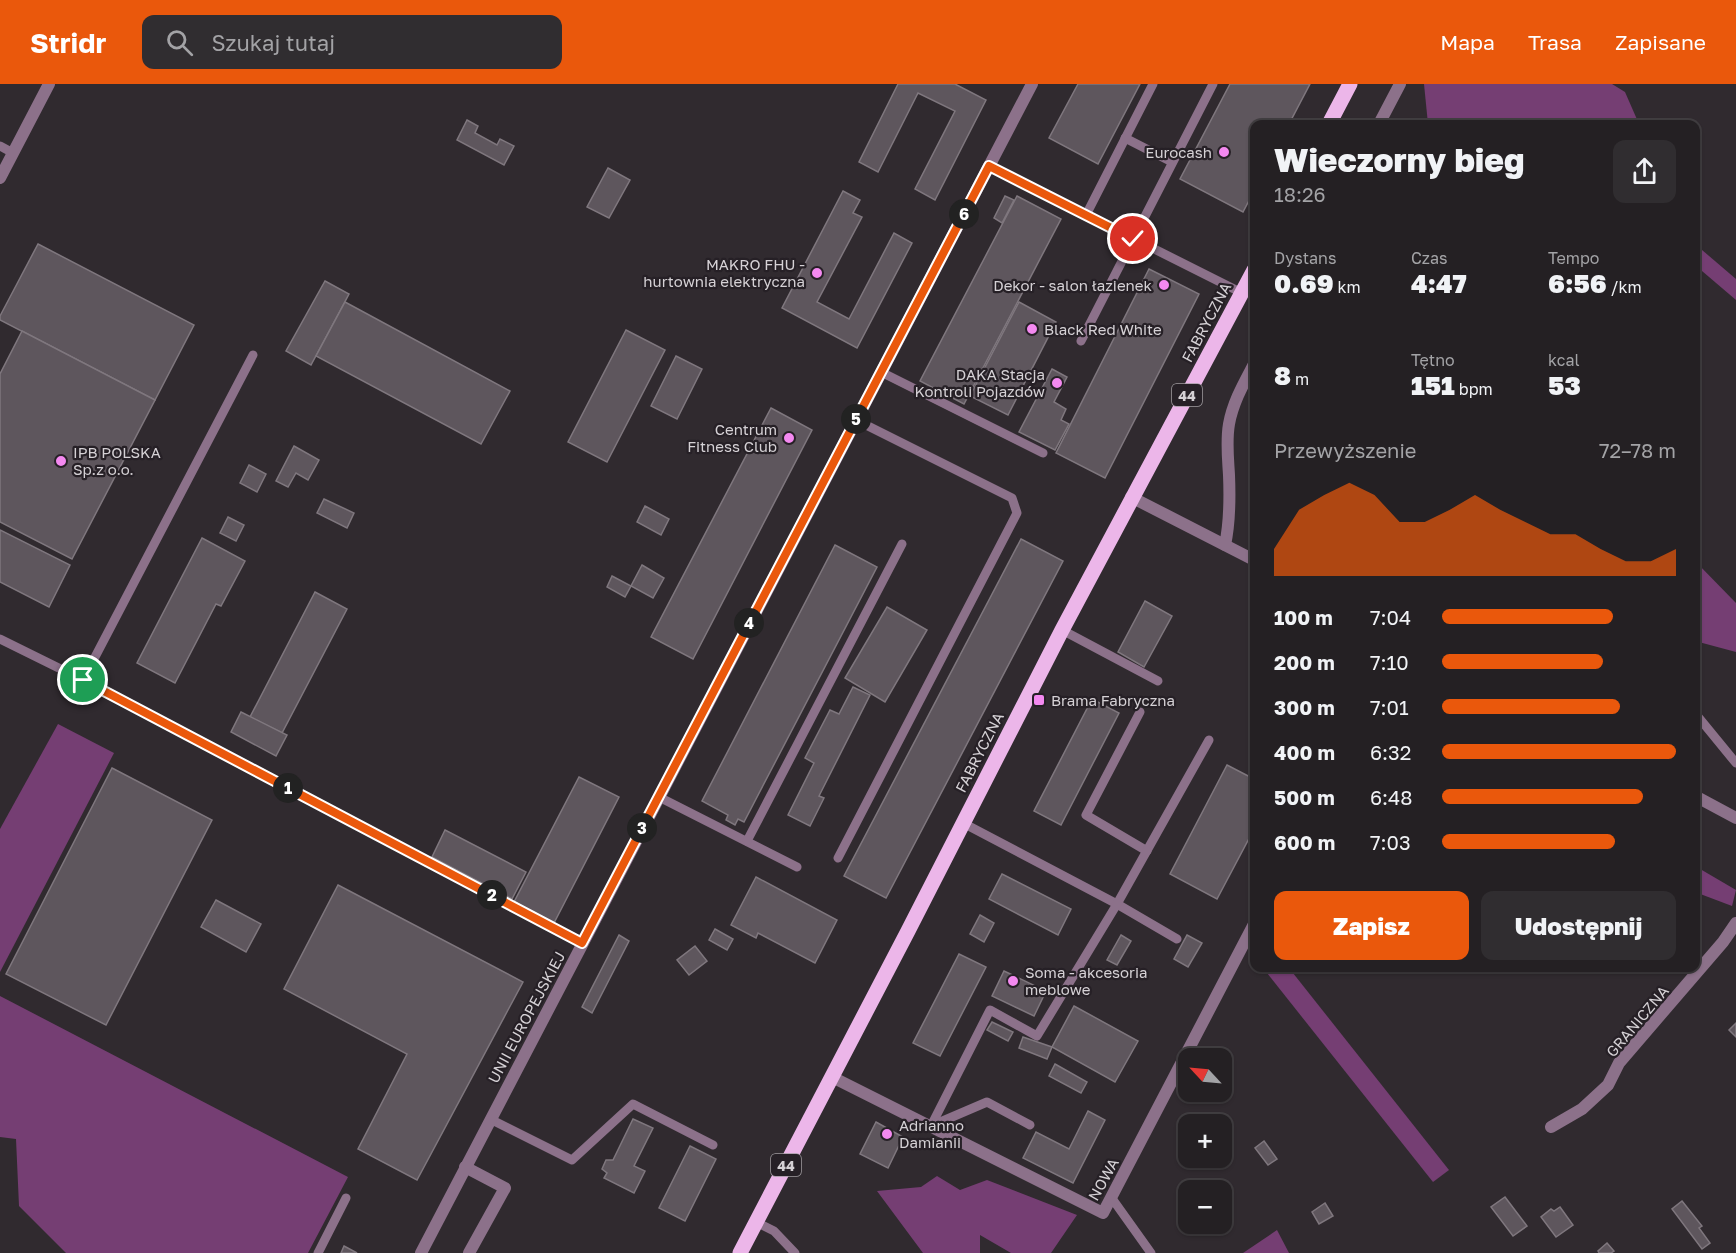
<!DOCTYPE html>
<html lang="pl">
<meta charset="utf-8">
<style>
body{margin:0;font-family:"Golos Text",sans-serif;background:#302d30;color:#f1f3f6;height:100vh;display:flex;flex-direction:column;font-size:22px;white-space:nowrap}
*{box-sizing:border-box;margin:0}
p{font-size:20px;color:#a3a3a6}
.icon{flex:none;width:33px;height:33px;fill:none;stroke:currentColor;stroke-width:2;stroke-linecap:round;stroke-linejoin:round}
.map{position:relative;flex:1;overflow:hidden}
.details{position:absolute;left:1250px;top:36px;width:450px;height:852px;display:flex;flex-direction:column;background:#242023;border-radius:12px;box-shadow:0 2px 4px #0004,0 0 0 2px #413e41}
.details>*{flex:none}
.needle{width:39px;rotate:296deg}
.buttons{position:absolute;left:1178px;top:964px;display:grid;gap:12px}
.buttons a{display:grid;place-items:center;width:54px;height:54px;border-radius:12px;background:#242023;box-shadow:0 2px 4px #0004,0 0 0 2px #413e41;font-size:30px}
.pin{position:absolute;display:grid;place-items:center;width:51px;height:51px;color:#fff;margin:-26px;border:3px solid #fff;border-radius:50%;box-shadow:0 2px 6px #0007}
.km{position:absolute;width:30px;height:30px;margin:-15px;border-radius:50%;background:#222;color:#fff;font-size:16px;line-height:30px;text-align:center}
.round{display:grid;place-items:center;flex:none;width:63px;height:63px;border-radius:12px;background:#302d30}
.head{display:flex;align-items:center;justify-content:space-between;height:102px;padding:0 24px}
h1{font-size:33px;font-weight:800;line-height:45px}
.figures{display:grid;grid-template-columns:repeat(3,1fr);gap:9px;height:102px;padding:6px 24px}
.figures div{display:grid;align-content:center}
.figures b{font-size:26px;font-weight:800}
.figures small{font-size:16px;font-weight:400}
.figures p{font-size:16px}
.chart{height:168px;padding:12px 24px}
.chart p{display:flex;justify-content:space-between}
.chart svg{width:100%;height:108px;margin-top:6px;fill:#ea580c;opacity:.7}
.primary-button{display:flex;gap:12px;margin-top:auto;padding:12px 24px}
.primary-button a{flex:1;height:69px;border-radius:12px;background:#ea580c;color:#fff;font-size:24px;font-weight:800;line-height:69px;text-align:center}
.primary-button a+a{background:#302d30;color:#f1f3f6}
ul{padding:0 24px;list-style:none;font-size:20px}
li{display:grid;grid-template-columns:96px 72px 1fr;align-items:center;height:45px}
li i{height:15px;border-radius:8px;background:#ea580c}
header{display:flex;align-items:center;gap:36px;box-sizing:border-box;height:84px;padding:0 30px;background:#ea580c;color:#fff}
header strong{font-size:28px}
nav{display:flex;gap:33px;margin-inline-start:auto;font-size:21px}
.search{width:420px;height:54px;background:#302d30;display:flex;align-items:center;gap:15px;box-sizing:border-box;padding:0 21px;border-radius:12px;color:#a3a3a6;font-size:22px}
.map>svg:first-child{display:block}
.forest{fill:#753e73}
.building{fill:#5e565d;stroke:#7f777e;stroke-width:1.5}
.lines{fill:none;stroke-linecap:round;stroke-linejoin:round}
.lane{stroke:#8c718a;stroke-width:9}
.street{stroke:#8c718a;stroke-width:12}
.primary{stroke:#ecb6e9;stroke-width:15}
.route-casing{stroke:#fff;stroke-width:12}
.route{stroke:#ea580c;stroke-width:8}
.poi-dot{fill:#f489f0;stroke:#262026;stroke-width:2}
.labels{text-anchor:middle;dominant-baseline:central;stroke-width:4.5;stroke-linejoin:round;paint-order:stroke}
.shield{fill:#262026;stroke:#a09ca0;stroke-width:1.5}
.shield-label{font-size:14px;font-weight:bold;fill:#d5d1d5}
.poi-label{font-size:15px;fill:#d5d1d5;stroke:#262026;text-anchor:end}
.street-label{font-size:15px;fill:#d5d1d5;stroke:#262026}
</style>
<header>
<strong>Stridr</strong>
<div class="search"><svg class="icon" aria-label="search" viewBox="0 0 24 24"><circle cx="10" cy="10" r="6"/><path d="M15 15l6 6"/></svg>Szukaj tutaj</div>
<nav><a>Mapa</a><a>Trasa</a><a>Zapisane</a></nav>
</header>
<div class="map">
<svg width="1736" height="1169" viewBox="0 0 1736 1169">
<rect width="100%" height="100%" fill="#302a2f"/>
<g class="forest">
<path d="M1424,0h188l13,8 14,32h-211z"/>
<path d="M1695,160l41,35v21l-41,-35z"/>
<path d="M1695,477l41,42v49l-41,-11z"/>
<path d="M58,640l56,29 -114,219v-143z"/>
<path d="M1695,782l41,24 -4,16 -37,-14z"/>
<path d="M1263,884h26l160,202 -16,12z"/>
<path d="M0,912l348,181 -40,76h-242l-47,-47 -3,-67 -16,-2z"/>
<path d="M937,1092l23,14 27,-10 90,35 -26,38h-40l-31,-18v18h-57l-46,-62 44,-4z"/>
<path d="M1277,1146l12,23h-46z"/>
</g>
<g class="building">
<path d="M898,0h57l31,16 -51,100 -20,-11 40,-78 -37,-18 -40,79 -19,-10z"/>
<path d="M1078,0h62l-42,80 -49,-26z"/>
<path d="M1230,0h80l-21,40h-35v67l-11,21 -63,-33z"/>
<path d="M467,36l11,6 -3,7 22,12 3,-6 14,7 -10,19 -47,-25z"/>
<path d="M608,84l22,12 -21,38 -22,-11z"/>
<path d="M843,107l17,9 -7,13 9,4 -45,85 32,17 45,-86 18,10 -55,105 -75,-40z"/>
<path d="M1005,112l9,4 -12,23 -8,-5z"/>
<path d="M1017,112l44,23 -97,185 -44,-23z"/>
<path d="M38,160l156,81 -39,75 -155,-80v-4z"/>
<path d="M1149,185l50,25 -94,184 -49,-25z"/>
<path d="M325,197l24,13 -38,71 -25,-14z"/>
<path d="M345,218l165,89 -29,53 -165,-88z"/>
<path d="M1019,218l37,20 -48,93 -38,-19z"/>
<path d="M626,246l39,20 -58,112 -39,-20z"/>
<path d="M22,247l133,69 -83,159 -72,-37v-148z"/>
<path d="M676,272l26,13 -25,50 -26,-13z"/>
<path d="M1052,285l15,8 -13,25 12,7 -5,11 8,4 -14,26 -36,-18z"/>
<path d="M771,324l41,22 -119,229 -42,-22z"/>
<path d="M294,362l25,14 -11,20 -12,-7 -8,14 -12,-6z"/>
<path d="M249,381l17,9 -9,18 -17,-9z"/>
<path d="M324,415l30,14 -7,15 -30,-15z"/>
<path d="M645,422l24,13 -8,16 -24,-13z"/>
<path d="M228,433l16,8 -8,16 -16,-8z"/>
<path d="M0,446l70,35 -21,42 -49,-25z"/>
<path d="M202,454l43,23 -24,45 -5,-2 -41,79 -38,-20z"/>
<path d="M1021,455l42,22 -177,337 -42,-22z"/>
<path d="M835,461l42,22 -133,255 -6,-3 -3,6 -9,-5 2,-5 -26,-14z"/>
<path d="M642,481l22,13 -11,20 -22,-12z"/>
<path d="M612,492l19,10 -6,11 -18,-10z"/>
<path d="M315,508l32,17 -65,124 -32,-16z"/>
<path d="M1145,517l27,15 -28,51 -26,-15z"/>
<path d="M887,523l40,23 -42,72 -40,-24z"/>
<path d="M853,603l17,8 -51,101 5,2 -14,28 -22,-11 26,-52 -9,-5 25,-48 9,4z"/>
<path d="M1092,615l27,14 -58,112 -27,-14z"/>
<path d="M241,628l46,23 -11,21 -45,-24z"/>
<path d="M1227,681l27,14v50l-37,70 -47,-25z"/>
<path d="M112,684l100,52 -106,205 -100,-51z"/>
<path d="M579,693l40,20 -65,126 -40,-21z"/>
<path d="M445,746l81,42 -14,27 -80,-42z"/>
<path d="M1002,790l69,35 -13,26 -69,-36z"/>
<path d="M756,793l81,43 -22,43 -57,-30 -2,5 -25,-13z"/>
<path d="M338,801l185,97 -106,198 -59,-31 49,-95 -123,-65z"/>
<path d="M216,816l45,24 -15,28 -45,-25z"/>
<path d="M980,831l14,8 -10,19 -14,-8z"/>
<path d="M715,845l18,10 -6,11 -18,-10z"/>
<path d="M619,851l10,6 -37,72 -10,-6z"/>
<path d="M1121,851l10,6 -14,24 -10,-5z"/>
<path d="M1187,851l15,8 -14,24 -14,-8z"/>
<path d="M695,862l12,15 -18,14 -12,-15z"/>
<path d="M959,870l27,13 -46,89 -27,-13z"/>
<path d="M1004,887l42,20 -12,25 -42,-20z"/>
<path d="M1074,922l64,35 -23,41 -63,-35z"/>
<path d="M992,938l21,10 -5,9 -21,-11z"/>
<path d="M1736,939v14l-7,-7z"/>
<path d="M1023,953l29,10 -5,12 -28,-11z"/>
<path d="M1055,980l32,18 -6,11 -32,-17z"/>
<path d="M1088,1027l17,9 -32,63 -50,-25 13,-26 33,17z"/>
<path d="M633,1035l20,9 -19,38 11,5 -11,22 -30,-15 3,-5 -5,-4 4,-9h7z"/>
<path d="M876,1038l27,15 -15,31 -28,-14z"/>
<path d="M1264,1057l13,18 -9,6 -13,-17z"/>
<path d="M690,1062l26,13 -31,62 -26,-13z"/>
<path d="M1505,1113l22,29 -14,10 -22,-29z"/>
<path d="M1682,1117l20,25 -3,2 11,15 -8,6 -30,-40z"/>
<path d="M1325,1119l8,13 -14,8 -7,-12z"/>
<path d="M1560,1123l13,18 -17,12 -15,-20 10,-8 3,2z"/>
<path d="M1607,1159l7,8 -3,2h-12l-1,-2z"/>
<path d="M344,1162l13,7h-16z"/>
</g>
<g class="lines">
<g class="lane">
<path d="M1125,54l47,24"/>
<path d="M0,62l13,7"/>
<path d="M989,82l253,127"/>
<path d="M1086,131l67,-131"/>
<path d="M1081,257l132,-257"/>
<path d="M881,288l162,81"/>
<path d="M1062,546l96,51"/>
<path d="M0,555l83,41 499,263"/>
<path d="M83,596l170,-325"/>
<path d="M1140,628l-54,103 61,36"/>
<path d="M1695,629l41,50"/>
<path d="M659,713l138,70"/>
<path d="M963,739l154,81 60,35"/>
<path d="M747,757l155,-297"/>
<path d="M838,774l179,-345 -5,-15 -156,-78"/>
<path d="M490,1035l82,41 61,-56 80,41"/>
<path d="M931,1042l59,-116 47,26 80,-132 92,-164"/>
<path d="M931,1042l56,-24 43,23"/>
<path d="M1111,1113l40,56"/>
<path d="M756,1138l18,9 21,22"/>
<path d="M318,1169l28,-55"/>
</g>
<g class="street">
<path d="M1379,40l21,-40"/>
<path d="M0,94l49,-94"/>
<path d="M1131,413l123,63"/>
<path d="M1225,461c5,-23 5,-46 4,-70 -1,-17 -3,-34 0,-51 4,-22 15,-41 25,-60"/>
<path d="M1695,712l41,22"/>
<path d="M832,993l271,136 151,-289"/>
<path d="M1551,1043l31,-18 26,-24 11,-22 104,-121 13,-19"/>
<path d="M465,1083l40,21 -36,65"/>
<path d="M421,1169l611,-1169"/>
</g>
<g class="primary">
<path d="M1329,40l21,-40"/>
<path d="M740,1169l168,-322 154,-301 192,-360"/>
</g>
</g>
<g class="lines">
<defs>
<path id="route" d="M83,596l499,263 407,-777 144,73"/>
</defs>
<use href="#route" class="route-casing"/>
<use href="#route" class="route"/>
</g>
<g class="poi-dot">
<circle cx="1224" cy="68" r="6"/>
<circle cx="817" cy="189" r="6"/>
<circle cx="1164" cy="201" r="6"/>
<circle cx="1032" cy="245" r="6"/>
<circle cx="1057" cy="299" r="6"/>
<circle cx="789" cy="354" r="6"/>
<circle cx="61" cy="377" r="6"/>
<rect x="1033" y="610" width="12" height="12" rx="3"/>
<circle cx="1013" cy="897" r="6"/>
<circle cx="887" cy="1050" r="6"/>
</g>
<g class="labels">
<g class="shield">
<rect x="1172" y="300" width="30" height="22" rx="4.5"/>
<rect x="771" y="1070" width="30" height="22" rx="4.5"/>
</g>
<g class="shield-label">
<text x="1187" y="311">44</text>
<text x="786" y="1081">44</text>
</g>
<g class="poi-label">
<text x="1212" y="68">Eurocash</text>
<text x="805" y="180">MAKRO FHU -<tspan x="805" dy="17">hurtownia elektryczna</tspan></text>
<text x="1152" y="201">Dekor - salon łazienek</text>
<text x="1044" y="245" text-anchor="start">Black Red White</text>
<text x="1045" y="290">DAKA Stacja<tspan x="1045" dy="17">Kontroli Pojazdów</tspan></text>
<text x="777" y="345">Centrum<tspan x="777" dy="17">Fitness Club</tspan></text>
<text x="73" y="368" text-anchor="start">IPB POLSKA<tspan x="73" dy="17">Sp.z o.o.</tspan></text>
<text x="1051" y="616" text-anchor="start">Brama Fabryczna</text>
<text x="1025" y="888" text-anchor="start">Soma - akcesoria<tspan x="1025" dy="17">meblowe</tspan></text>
<text x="899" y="1041" text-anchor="start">Adrianno<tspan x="899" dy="17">Damianii</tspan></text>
</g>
<g class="street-label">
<text transform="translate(1206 238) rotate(-62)">FABRYCZNA</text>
<text transform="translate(979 668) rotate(-63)">FABRYCZNA</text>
<text transform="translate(526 933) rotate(-62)">UNII EUROPEJSKIEJ</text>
<text transform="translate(1637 937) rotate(-50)">GRANICZNA</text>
<text transform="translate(1103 1095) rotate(-61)">NOWA</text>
</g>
</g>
</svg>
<div class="buttons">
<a><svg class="needle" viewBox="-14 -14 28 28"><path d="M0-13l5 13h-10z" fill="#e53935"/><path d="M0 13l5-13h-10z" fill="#a3a3a6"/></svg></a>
<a>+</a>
<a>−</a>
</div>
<div class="pin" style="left:83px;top:596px;background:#1e9e55"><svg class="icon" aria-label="arrive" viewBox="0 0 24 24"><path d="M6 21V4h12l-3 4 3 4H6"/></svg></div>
<div class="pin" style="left:1133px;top:155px;background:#d93025"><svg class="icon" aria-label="check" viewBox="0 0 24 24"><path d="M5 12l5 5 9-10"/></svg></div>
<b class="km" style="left:288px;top:704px">1</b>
<b class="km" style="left:492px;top:811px">2</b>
<b class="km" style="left:642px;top:744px">3</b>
<b class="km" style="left:749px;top:539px">4</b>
<b class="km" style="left:856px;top:335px">5</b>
<b class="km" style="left:964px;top:130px">6</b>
<section class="details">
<div class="head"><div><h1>Wieczorny bieg</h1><p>18:26</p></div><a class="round"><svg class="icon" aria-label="share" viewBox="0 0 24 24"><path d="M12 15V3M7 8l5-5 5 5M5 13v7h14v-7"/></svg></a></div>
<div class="figures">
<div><p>Dystans</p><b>0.69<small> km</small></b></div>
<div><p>Czas</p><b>4:47</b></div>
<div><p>Tempo</p><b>6:56<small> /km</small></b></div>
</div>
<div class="figures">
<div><b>8<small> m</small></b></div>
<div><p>Tętno</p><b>151<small> bpm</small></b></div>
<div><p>kcal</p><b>53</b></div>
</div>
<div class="chart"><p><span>Przewyższenie</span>72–78 m</p>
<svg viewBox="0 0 160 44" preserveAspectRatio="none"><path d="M0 44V33L10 17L20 11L30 6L40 11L50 22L60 22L70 17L80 11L90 17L100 22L110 27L120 27L130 33L140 38L150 38L160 33V44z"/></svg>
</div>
<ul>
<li><b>100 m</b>7:04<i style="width:73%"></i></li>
<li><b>200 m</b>7:10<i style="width:69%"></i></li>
<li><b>300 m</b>7:01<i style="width:76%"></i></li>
<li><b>400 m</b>6:32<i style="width:100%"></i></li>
<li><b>500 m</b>6:48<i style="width:86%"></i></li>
<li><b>600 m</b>7:03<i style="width:74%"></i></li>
</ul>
<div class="primary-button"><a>Zapisz</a><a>Udostępnij</a></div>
</section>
</div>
